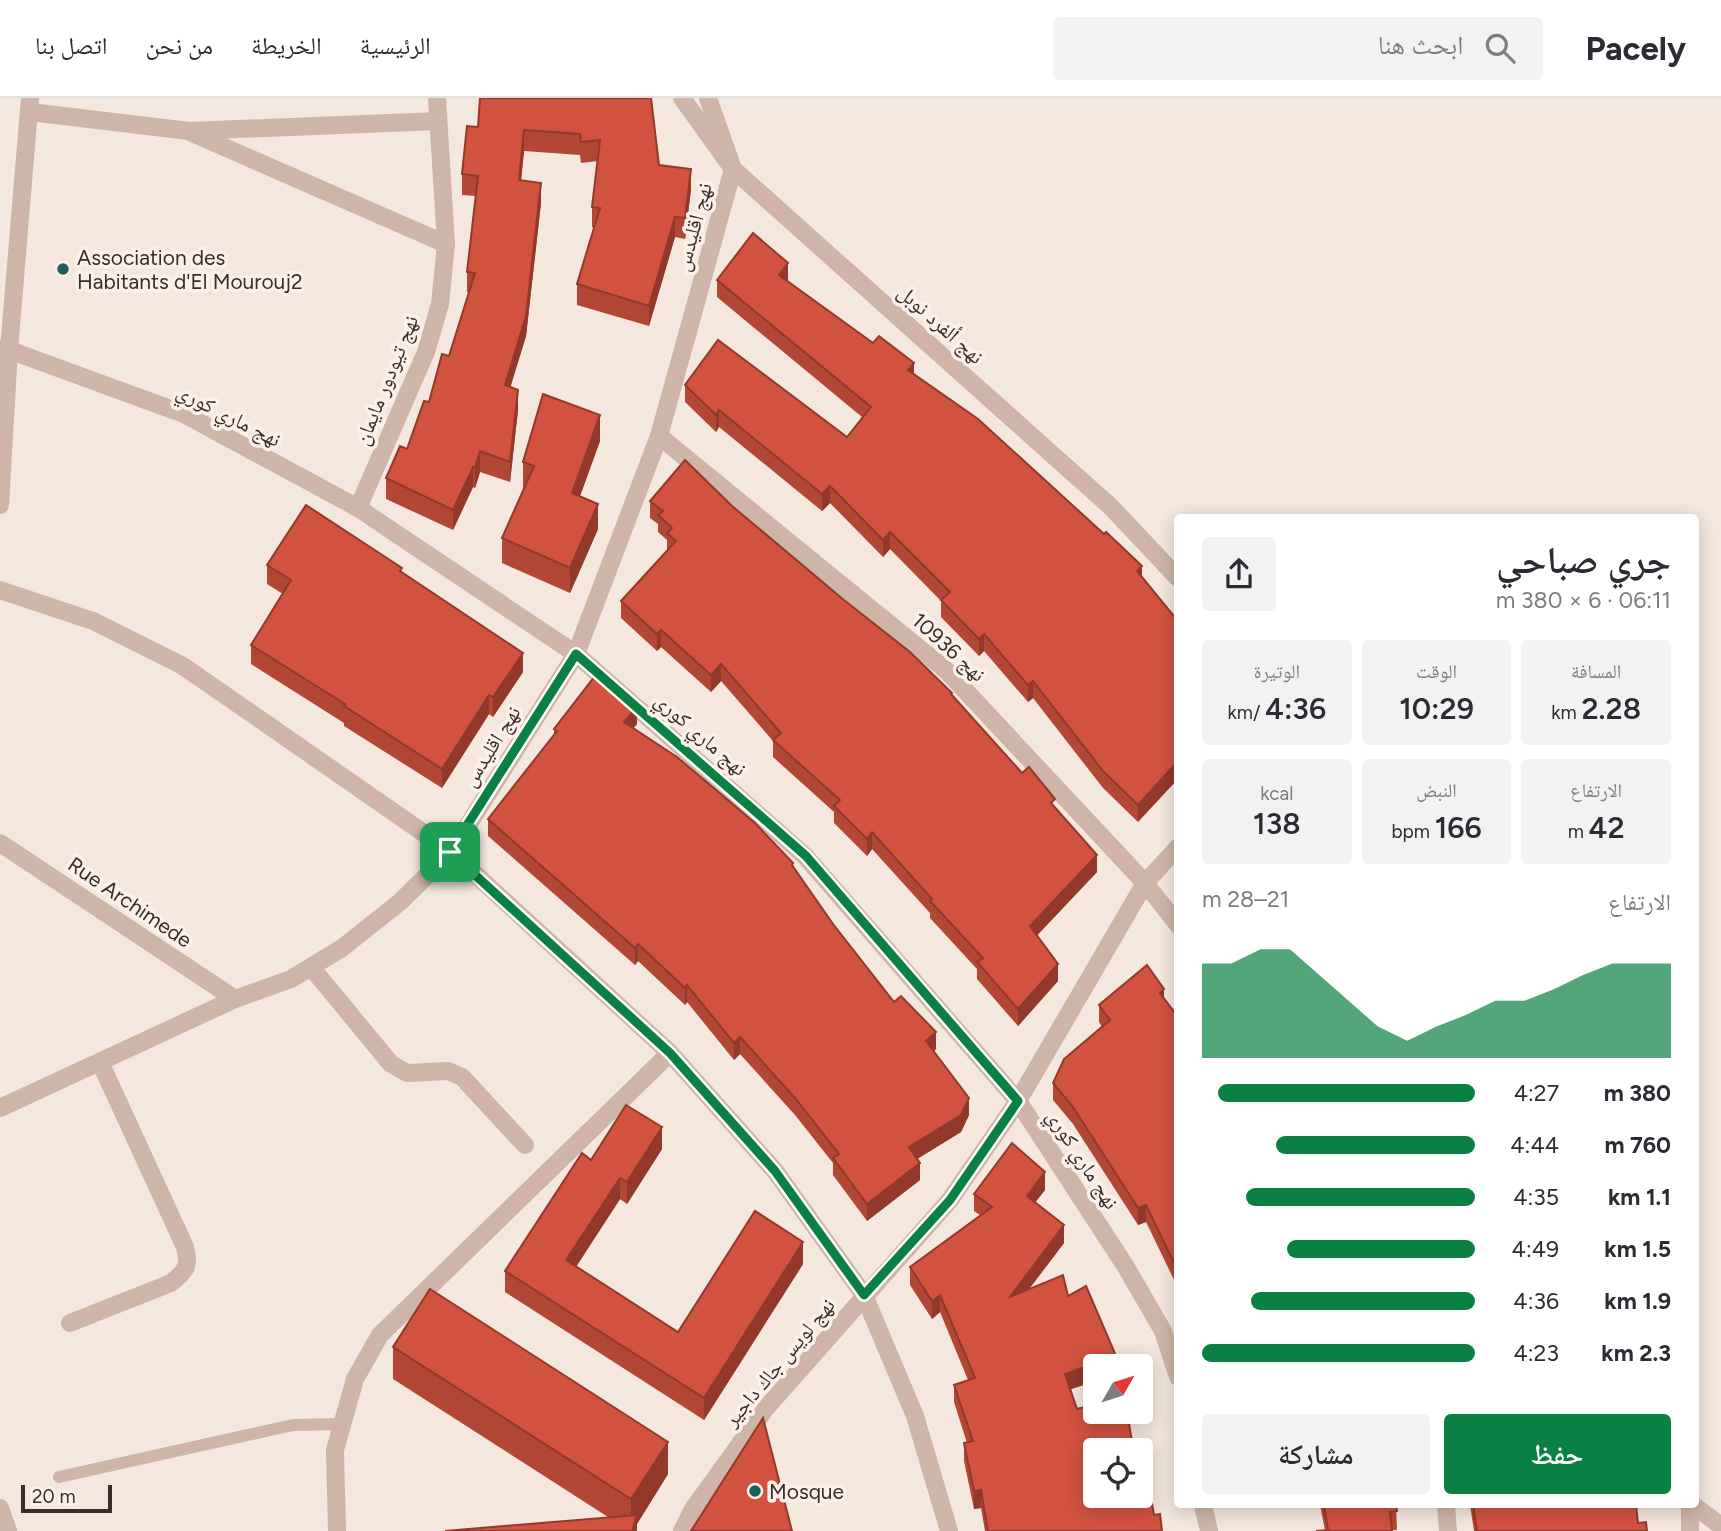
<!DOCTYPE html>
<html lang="ar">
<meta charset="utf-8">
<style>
body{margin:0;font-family:Figtree,"Noto Naskh Arabic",sans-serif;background:#f2f2f3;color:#2b2b33;direction:rtl;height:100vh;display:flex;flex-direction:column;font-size:26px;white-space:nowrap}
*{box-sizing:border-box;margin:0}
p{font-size:23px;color:#7c7c81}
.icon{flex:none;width:38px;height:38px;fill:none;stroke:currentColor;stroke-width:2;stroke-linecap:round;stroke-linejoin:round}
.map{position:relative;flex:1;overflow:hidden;direction:ltr}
.sheet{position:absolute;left:1174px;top:416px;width:525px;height:994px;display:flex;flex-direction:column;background:#fff;border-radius:7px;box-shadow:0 4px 18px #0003;direction:rtl}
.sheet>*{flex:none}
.needle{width:46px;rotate:51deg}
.tools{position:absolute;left:1083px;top:1256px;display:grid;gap:14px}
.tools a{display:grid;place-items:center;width:70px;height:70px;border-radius:7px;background:#fff;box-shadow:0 4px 18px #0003;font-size:35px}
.scale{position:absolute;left:21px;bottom:18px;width:91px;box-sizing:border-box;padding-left:7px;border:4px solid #3a2c28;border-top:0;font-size:19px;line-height:24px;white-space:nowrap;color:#3a2c28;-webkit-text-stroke:5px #fbf1ea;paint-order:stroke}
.pin{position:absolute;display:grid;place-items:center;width:60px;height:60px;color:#fff;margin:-30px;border-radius:14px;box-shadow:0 4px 10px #0006}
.round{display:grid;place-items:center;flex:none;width:74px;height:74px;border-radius:7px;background:#f2f2f3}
.head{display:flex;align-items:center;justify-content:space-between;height:119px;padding:0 28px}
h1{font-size:38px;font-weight:600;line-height:52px}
.stats{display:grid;grid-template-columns:repeat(3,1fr);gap:10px;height:119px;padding:7px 28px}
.stats div{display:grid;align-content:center;border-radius:7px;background:#f2f2f3;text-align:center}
.stats b{font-size:30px;font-weight:600}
.stats small{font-size:19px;font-weight:400}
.stats p{font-size:19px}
.chart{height:196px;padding:14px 28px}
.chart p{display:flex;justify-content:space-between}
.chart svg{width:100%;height:126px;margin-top:7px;fill:#0b8043;opacity:.7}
.cta{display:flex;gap:14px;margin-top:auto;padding:14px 28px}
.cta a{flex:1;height:80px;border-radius:7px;background:#0b8043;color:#fff;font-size:28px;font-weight:600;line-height:80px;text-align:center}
.cta a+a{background:#f2f2f3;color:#2b2b33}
ul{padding:0 28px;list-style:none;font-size:23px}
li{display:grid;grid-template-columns:112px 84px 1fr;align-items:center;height:52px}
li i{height:18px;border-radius:9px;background:#0b8043}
header{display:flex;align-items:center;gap:42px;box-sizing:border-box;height:98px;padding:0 35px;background:#fff;border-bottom:2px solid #e1e1e2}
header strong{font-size:33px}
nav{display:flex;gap:38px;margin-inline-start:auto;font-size:24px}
.search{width:490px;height:63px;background:#f2f2f3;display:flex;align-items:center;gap:18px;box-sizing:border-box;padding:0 24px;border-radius:7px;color:#7c7c81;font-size:26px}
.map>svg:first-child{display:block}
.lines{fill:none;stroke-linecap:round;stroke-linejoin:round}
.lane{stroke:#ceb5a7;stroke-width:12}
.street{stroke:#ceb5a7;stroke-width:18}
.wall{fill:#b34736}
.shaded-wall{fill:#92392c}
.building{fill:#d0523f;stroke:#92392c;stroke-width:2;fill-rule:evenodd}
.route-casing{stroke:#fff;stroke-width:14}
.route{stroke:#0b8043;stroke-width:9}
.poi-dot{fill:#1a5f5c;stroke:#fbf1ea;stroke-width:2.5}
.labels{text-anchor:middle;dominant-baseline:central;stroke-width:7;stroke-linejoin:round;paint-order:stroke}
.street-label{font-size:21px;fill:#3a2c28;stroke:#fbf1ea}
.poi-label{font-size:21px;fill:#3a2c28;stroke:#fbf1ea;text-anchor:start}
</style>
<header>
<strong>Pacely</strong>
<div class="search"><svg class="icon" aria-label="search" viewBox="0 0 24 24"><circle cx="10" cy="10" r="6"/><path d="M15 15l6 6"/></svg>ابحث هنا</div>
<nav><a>الرئيسية</a><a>الخريطة</a><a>من نحن</a><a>اتصل بنا</a></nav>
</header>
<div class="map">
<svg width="1721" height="1433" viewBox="0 0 1721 1433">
<rect width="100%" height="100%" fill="#f4e7dd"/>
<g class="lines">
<path class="lane" d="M59,1379l234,-52 49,-1"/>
<g class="street">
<path d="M682,0l51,71 378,338 67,71"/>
<path d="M30,14l159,19 249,-10"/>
<path d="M192,35l254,111"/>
<path d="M0,251l9,1 175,64 174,94 218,146 229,202 213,245 108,166 37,64 15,46"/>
<path d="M659,338l288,235 198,212 33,42"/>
<path d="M0,407l9,-155 21,-252"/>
<path d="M358,410l68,-156 14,-48 6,-60 -9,-146"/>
<path d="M0,492l93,31 90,45 268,186 219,201 105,118 89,124 51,121 34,115"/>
<path d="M0,745l235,156"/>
<path d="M311,869l80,97 16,9 41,-2 14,6 63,68"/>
<path d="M0,1010l235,-109 56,-20 51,-31 58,-46 51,-50 125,-198 83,-218 74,-267 -25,-71"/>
<path d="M70,1225l101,-40c15,-12 19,-17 14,-36l-85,-185"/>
<path d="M1203,1407l6,26"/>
<path d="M1446,1407l2,26"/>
<path d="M1690,1407v26"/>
<path d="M1693,1407l28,21"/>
<path d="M0,1410l8,23"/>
<path d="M337,1433l-2,-81 20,-71 25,-44 290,-282"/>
<path d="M682,1433l11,-22 73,-101 184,-208 68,-99 127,-218 33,-36"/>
</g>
</g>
<g class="wall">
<path d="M549,1l110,66 32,24 -6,50 -10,-2 -26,89 -72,-21v-21l17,-56 -2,-1v-20l6,-46 -17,2 -1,-8 -56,-4 -3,29 20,23 -15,133 -16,51 8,23 -8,72 -30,-10 -5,16 -2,-1 -20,43 -67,-31v-21l21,-29 22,-47 20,-46 20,-64h-2v-20l9,-76 -14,-1v-21l16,-47z"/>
<path d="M717,182h71l-1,1 127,93 228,192 -4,256 -35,-34 -70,-90 -5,4 -44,-51 -5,5 -38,-39v-16l-51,-52 -7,8 -53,-54 -8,8 -103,-84 -3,5 -31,-30v-17l162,52 15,-20 -145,-120z"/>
<path d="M600,343l-20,55 18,33 -28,64 -68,-30v-25l22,-50 -1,-1v-25z"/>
<path d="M650,403l82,5 220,190 103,112 42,64 -60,63 21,46 -40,45 -41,-47v-10l-47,-51v-5l-58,-64 -5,7 -33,-33v-11l-61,-55v-16l-52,-60 -10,11 -50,-45 -4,4 -36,-33v-17l46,-51v-10l-9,-8v-8l-8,-6z"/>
<path d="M267,467l135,7 121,100 -30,45 -4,-3 -47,74 -98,-62v-3l-93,-59v-19l32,-51 -16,-10z"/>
<path d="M637,626l-4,4 160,139 40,57 61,78 42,47 -2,2 35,64 -8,17 -44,27 3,21 -53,41 -34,-46v-12l-38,-48 -55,-61 -6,6 -47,-58 -2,3 -47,-44 -3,4 -147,-129v-17l66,-84v-6z"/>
<path d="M1178,759v21l-2,-2v-17z"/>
<path d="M1164,901l14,18v271l-32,-66 -8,3 -65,-101 -20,-24v-17l49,-56 -3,-5v-17z"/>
<path d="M662,1051l-35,55 -7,-5 -44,68 102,65 125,-68 -99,156 -199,-128v-21l86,-111z"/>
<path d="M1045,1092l-10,12 29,41 -35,46 39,7 48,71h-20v14l-25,8 6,20 56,38 21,68 8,16h-177l-4,-23 -7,1 -10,-48v-18h3l-13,-41v-17l14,-5 -28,-68 -8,7 -22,-34v-18l70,-52 -6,-4v-17z"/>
<path d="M393,1249l275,127 -31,50v7l-29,-14 -215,-138z"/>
<path d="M1320,1407h76l1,25 -81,1 9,-1z"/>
<path d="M1470,1407h166l2,18 9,8h-173z"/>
</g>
<g class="shaded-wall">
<path d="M524,32v21l-5,49v-20z"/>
<path d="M691,71v20l-6,50v-21z"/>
<path d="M541,85v20l-15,133 -21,69v-20z"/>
<path d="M675,119v20l-26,89v-20z"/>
<path d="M788,165v17l-9,12v-17z"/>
<path d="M914,265v17l-6,-10z"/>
<path d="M518,292v20l-8,72v-20z"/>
<path d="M719,312v17l-3,5v-17z"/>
<path d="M600,317v26l-28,77v-25z"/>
<path d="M480,353v21l-5,16v-20z"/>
<path d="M473,369v20l-20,43v-20z"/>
<path d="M830,388v17l-8,8v-17z"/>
<path d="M598,406v25l-28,64v-25z"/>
<path d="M890,434v17l-7,8v-17z"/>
<path d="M1142,468v17l-5,-12z"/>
<path d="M661,532v17l-4,4v-17z"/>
<path d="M984,536v17l-5,5v-17z"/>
<path d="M523,555v19l-30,45v-20z"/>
<path d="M721,566v17l-10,11v-17z"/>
<path d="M1033,583v17l-5,4v-17z"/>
<path d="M489,597v19l-47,74v-19z"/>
<path d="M637,609v17l-13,15v-17z"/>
<path d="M1178,663v18l-40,43v-17z"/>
<path d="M872,734v17l-5,7v-17z"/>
<path d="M1097,757v17l-67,71v-17z"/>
<path d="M638,846v17l-3,4v-17z"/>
<path d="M1058,866v17l-40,45v-17z"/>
<path d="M687,887v17l-2,3v-17z"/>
<path d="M1164,891v17l-4,-13z"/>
<path d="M936,934v17l-10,9v-17z"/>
<path d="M740,939v17l-6,6v-17z"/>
<path d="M969,1000v17l-8,17 -52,32v-17z"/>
<path d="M662,1029v22l-35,55v-22z"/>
<path d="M920,1065v17l-53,41v-17z"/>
<path d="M1045,1074v18l-18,23v-17z"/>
<path d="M620,1080v21l-54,83v-22z"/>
<path d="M1146,1107v17l-8,3v-17z"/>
<path d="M1064,1127v18l-54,71v-17z"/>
<path d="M803,1144v22l-99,156v-22z"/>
<path d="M940,1197v17l-8,7v-18z"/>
<path d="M1116,1258v11h-20v14l-31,10v-17z"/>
<path d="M668,1344v32l-31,50v7h-6v-32z"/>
<path d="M981,1392v18l-7,1v-18z"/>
</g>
<g class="building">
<path d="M480,0h171l8,67 32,4 -6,49 -10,-1 -26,89 -72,-22 23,-76 -8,-1 8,-67 -19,2 -1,-8 -56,-4 -5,50 22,3 -15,133 -21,69 13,5 -8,72 -30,-11 -5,17 -2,-1 -20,43 -67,-32 14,-32 7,3 17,-48 5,1 13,-48 7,2 26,-83 -8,-1 11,-96 -16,-2 5,-48 11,1z"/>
<path d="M753,135l35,30 -9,12 94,68 6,-7 35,27 -6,7 70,49 126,115 2,-2 36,34 -5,5 41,50v140l-40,44 -35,-34 -70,-90 -5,4 -44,-51 -5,5 -38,-39 9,-8 -60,-60 -7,8 -53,-54 -8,8 -103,-84 -3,5 -31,-30 33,-45 129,97 24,-30 -154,-127z"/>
<path d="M543,296l57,21 -28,78 26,11 -28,64 -68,-30 32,-72 -11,-4z"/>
<path d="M685,362l47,46 112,94 66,52 42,41 -1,1 71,79 7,-6 26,32 -4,4 46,52 -67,71 28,38 -40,45 -41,-47 6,-4 -53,-57 2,-2 -60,-67 -5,7 -33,-33 6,-6 -67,-60 8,-7 -60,-69 -10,11 -50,-45 -4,4 -36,-33 55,-60 -9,-8 5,-5 -14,-13 5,-4 -13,-10z"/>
<path d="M306,407l96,63 -2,3 123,82 -30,44 -4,-2 -47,74 -98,-63 1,-2 -94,-59 40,-65 -24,-15z"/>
<path d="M595,578l42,31 -13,15 53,35 78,66 38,40 -1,2 41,59 61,78 7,-6 35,36 -10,9 43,57 -8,17 -52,32 11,16 -53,41 -34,-46 6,-4 -44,-56 -55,-61 -6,6 -47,-58 -2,3 -47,-44 -3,4 -147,-129 69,-88 -3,-2z"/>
<path d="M1147,867l17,24 -4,4 18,24v254l-32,-66 -8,3 -65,-101 -20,-24 11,-24 46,-39 -11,-15z"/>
<path d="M626,1007l36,22 -35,55 -7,-4 -54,82 112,72 77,-121 48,31 -99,156 -199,-127 77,-118 9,7z"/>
<path d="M1012,1045l33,29 -18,24 37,29 -54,72 53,-22 5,21 18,-10 30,70 -51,18 12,35 19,-5v8h31l6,35 9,-2 12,70 6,-1 2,17h-174l-7,-41 -7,1 -10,-48 9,-2 -19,-56 21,-7 -35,-83 -8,6 -22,-34 82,-60 -18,-13zM1096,1353h45v45h-45z"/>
<path d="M430,1191l238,153 -37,57 -238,-152z"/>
<path d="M763,1320l29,113h-101z"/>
<path d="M1324,1407h72l1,6 -7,1 2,19h-76l12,-1z"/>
<path d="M1473,1407h163l2,18 8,-1 1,9h-170z"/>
<path d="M637,1417l-5,16h-187z"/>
</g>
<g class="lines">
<defs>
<path id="route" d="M576,556l230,202 212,245 -68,99 -86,95 -89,-124 -105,-118 -220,-201z"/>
</defs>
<use href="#route" class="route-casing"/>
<use href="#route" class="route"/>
</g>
<g class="poi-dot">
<circle cx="63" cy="171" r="7"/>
<circle cx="755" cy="1393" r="7"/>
</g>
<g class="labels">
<g class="street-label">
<text transform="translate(693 129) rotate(-75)">نهج اقليدس</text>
<text transform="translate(941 226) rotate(42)">نهج ألفرد نوبل</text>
<text transform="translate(386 282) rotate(-68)">نهج تيودور مايمان</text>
<text transform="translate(229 317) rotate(27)">نهج ماري كوري</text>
<text transform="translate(949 549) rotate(42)">نهج 10936</text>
<text transform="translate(701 636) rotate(41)">نهج ماري كوري</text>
<text transform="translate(491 648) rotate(-58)">نهج اقليدس</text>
<text transform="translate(130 804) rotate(34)">Rue Archimede</text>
<text transform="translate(1083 1061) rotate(57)">نهج ماري كوري</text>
<text transform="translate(779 1264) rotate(-50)">نهج لويس جاك داجير</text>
</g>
<g class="poi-label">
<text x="77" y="159">Association des<tspan x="77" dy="24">Habitants d'El Mourouj2</tspan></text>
<text x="769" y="1393">Mosque</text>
</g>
</g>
</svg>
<div class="tools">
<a><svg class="needle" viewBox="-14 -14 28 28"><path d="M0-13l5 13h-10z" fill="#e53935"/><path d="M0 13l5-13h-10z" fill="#7c7c81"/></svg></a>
<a><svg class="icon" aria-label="locate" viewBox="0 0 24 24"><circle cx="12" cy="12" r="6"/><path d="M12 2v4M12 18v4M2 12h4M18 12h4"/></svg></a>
</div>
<div class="scale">20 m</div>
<div class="pin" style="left:450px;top:754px;background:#1e9e55"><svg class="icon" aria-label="arrive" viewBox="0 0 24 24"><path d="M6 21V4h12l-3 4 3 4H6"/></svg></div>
<section class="sheet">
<div class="head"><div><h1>جري صباحي</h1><p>06:11 · 6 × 380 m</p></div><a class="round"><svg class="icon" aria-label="share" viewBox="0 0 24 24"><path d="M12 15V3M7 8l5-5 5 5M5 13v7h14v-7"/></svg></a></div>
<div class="stats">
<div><p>المسافة</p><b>2.28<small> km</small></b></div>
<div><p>الوقت</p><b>10:29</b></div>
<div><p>الوتيرة</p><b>4:36<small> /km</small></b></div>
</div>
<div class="stats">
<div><p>الارتفاع</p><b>42<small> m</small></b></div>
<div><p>النبض</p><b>166<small> bpm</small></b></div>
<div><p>kcal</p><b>138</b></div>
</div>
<div class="chart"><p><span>الارتفاع</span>21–28 m</p>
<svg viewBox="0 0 160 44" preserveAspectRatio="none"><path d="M0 44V11L10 11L20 6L30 6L40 15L50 24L60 33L70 38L80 33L90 29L100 24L110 24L120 20L130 15L140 11L150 11L160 11V44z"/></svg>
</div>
<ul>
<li><b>380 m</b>4:27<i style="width:94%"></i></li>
<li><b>760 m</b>4:44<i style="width:73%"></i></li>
<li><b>1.1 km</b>4:35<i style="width:84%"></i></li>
<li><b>1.5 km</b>4:49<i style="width:69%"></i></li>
<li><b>1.9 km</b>4:36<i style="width:82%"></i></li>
<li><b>2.3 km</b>4:23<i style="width:100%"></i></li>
</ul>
<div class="cta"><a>حفظ</a><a>مشاركة</a></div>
</section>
</div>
